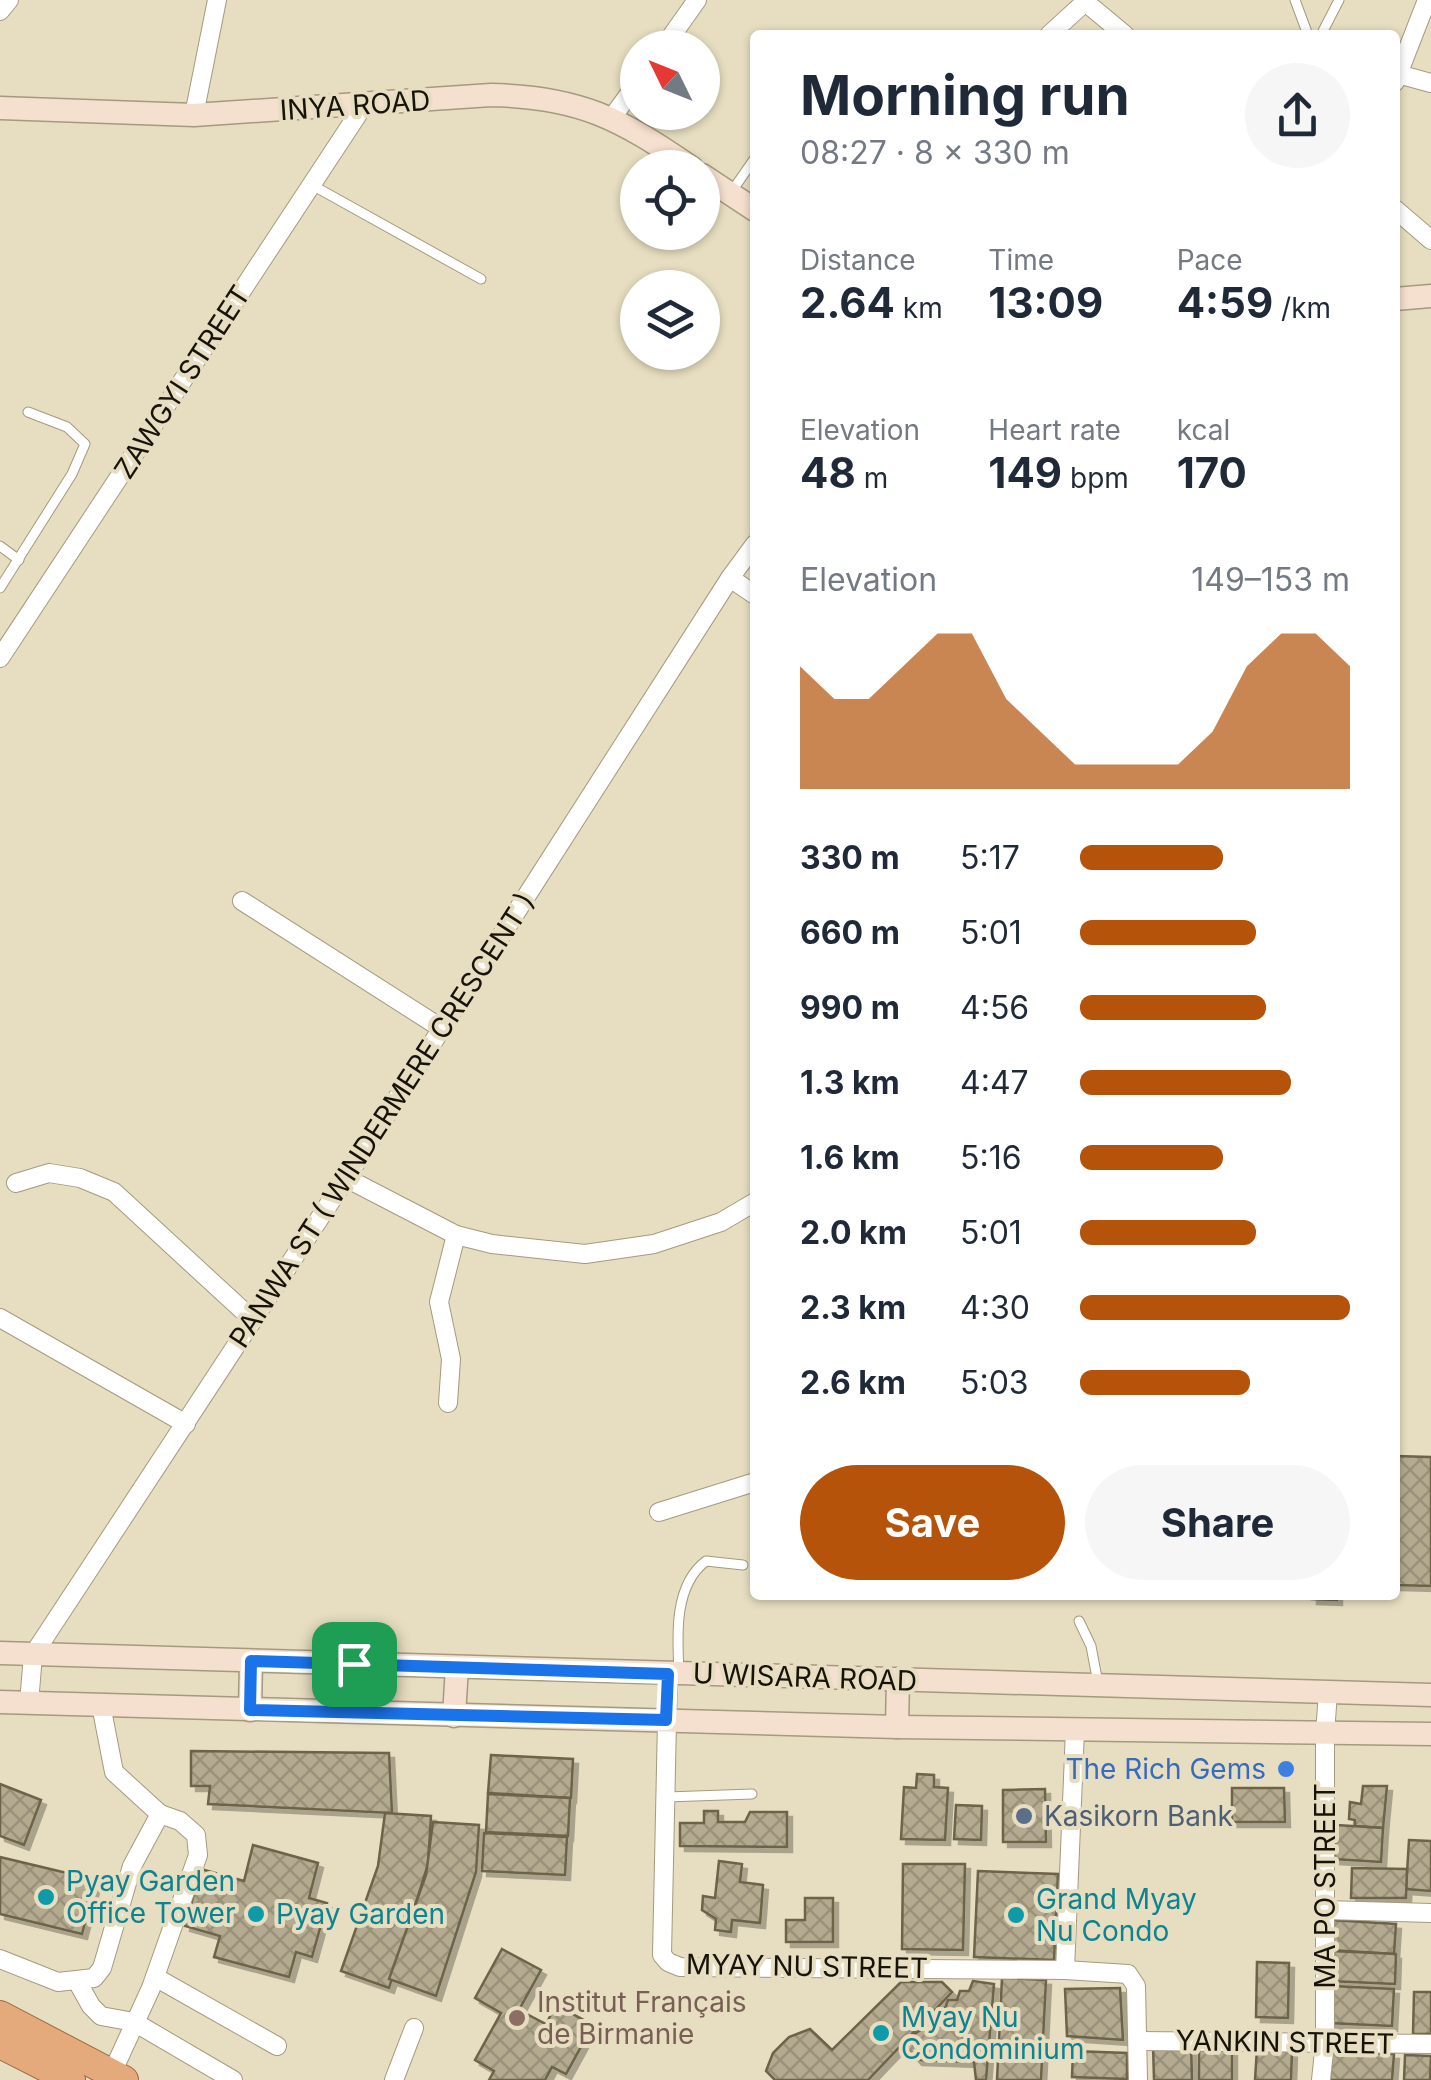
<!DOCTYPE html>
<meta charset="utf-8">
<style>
body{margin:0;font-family:Inter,sans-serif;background:#f6f6f7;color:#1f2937;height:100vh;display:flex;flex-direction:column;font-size:38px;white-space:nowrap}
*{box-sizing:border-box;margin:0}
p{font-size:32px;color:#747a83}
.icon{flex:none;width:55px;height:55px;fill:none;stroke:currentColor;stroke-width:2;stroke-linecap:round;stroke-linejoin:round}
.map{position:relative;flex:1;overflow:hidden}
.drawer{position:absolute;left:750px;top:30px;width:650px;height:1570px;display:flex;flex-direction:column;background:#fff;border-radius:10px;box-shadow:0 2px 8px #0004}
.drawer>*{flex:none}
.needle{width:65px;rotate:313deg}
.fabs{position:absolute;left:620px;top:30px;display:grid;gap:20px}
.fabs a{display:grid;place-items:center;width:100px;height:100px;border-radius:50%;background:#fff;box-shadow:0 2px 8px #0004;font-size:50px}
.pin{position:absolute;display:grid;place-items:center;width:85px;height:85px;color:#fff;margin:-42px;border-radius:20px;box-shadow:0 5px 15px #0006}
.round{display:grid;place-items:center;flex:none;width:105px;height:105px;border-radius:52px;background:#f6f6f7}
.summary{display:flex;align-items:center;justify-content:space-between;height:170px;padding:0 50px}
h1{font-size:55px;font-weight:700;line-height:75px}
.stats{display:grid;grid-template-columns:repeat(3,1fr);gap:15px;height:170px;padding:10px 50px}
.stats div{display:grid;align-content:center}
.stats b{font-size:42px;font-weight:700}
.stats small{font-size:28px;font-weight:400}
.stats p{font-size:28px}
.chart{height:280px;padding:20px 50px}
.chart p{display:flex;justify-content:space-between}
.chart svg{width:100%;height:180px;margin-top:10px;fill:#b45309;opacity:.7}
.action{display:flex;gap:20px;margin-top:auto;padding:20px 50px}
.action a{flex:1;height:115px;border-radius:60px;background:#b45309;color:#fff;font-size:40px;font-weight:700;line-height:115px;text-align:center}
.action a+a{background:#f6f6f7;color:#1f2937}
ul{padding:0 50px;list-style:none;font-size:32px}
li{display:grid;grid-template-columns:160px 120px 1fr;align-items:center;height:75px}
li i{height:25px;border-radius:12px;background:#b45309}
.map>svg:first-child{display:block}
.building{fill:url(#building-cross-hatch);stroke:#6c634a;stroke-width:2.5;filter:url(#shadow)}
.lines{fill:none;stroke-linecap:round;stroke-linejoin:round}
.service-casing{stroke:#a49a7f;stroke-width:11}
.minor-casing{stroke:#a49a7f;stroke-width:20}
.secondary-casing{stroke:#a49a7f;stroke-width:25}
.trunk-casing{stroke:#98683f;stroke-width:30}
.service{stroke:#fff;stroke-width:9}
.minor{stroke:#fff;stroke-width:18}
.secondary{stroke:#f5dfce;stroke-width:22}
.trunk{stroke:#e4aa7c;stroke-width:28}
.route-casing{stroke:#fff;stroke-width:20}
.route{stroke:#1a73e8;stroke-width:12}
.shop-dot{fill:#3f7fe0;stroke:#e7dec1;stroke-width:4}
.service-dot{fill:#5c6f8a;stroke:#e7dec1;stroke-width:4}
.culture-dot{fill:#0f9aa8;stroke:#e7dec1;stroke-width:4}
.education-dot{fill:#8d6e63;stroke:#e7dec1;stroke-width:4}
.labels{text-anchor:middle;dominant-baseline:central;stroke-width:8;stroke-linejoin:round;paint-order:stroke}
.street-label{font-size:28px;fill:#171309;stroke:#e7dec1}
.shop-label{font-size:28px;fill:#366cbe;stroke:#e7dec1;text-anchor:end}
.service-label{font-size:28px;fill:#4e5e75;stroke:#e7dec1;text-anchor:start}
.culture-label{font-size:28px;fill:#0d838f;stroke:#e7dec1;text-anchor:start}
.education-label{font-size:28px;fill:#785e54;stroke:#e7dec1;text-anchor:start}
</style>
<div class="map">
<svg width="1431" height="2080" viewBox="0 0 1431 2080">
<defs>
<pattern id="building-cross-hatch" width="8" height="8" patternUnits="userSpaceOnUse" patternTransform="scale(2.5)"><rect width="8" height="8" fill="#b4aa8f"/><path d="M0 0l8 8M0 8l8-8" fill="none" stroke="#9a917a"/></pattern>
<filter id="shadow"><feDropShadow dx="5" dy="5" stdDeviation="0" flood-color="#0004"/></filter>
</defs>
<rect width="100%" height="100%" fill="#e7dec1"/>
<g class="building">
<path d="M1395,1456l36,1v129l-36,-1z"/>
<path d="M1312,1595h25v5l-25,-1z"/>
<path d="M191,1751l198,2 3,60 -184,-9 2,-18h-19z"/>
<path d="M491,1755l82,4 -2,39 -83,-5z"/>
<path d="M917,1774l17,1v12l14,1 -3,52 -44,-1 3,-52 12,1z"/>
<path d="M0,1784l41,16 -17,45 -24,-9z"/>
<path d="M1363,1786h24l-4,42 -28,-2v-6l-6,-1 1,-17 11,2z"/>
<path d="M1232,1788h52l1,34h-53z"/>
<path d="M1045,1789l1,53h-43v-52z"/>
<path d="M488,1794l82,4 -2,38 -82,-4z"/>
<path d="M956,1805l26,1 -1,34 -27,-1z"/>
<path d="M704,1811h14v11h27l5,-10h37v35l-107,-1v-23h24z"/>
<path d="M385,1813l46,3 -3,48 -39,124 -48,-17 37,-105z"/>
<path d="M433,1822l46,3 -3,47 -40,124 -47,-17 37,-104z"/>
<path d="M1336,1825l47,3 -2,34 -47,-3z"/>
<path d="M484,1833l83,4 -2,38 -83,-4z"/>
<path d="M1409,1840l22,1v50l-25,-2z"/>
<path d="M253,1845l65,18 -9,35 18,5 -15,54 -16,-5 -7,25 -75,-20 6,-21 -35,-10 16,-57 43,12z"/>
<path d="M0,1857l96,23 -14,54 -82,-20z"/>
<path d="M719,1861l23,3 -2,18 23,3 -3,38 -28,-3 -1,12 -16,-2 1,-11 -14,-9 1,-14 12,2z"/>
<path d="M903,1864h62l-2,86 -61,-1z"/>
<path d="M1352,1868l55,1 -1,29h-55z"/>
<path d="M978,1871l80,3 -4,86 -80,-3z"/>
<path d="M805,1898h28v44h-47v-22h19z"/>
<path d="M1331,1920l65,4 -2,30 -64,-4z"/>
<path d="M502,1949l39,21 -22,40 27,14 10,-19 37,20 -27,49 -14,-7 -7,13h-56l5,-9 -19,-11 26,-47 -26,-15z"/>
<path d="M1332,1951l64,3 -1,30 -65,-3z"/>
<path d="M1257,1962l32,1 -1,55 -32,-1z"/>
<path d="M1002,1978l44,2 -5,100h-44z"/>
<path d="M973,1981l21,3 -8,96h-10l-2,-18 -57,-2 -10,-11 3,-12 12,-8 17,-2v-17l5,1 4,-11h9l3,-9h9z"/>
<path d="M901,1982h41l10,10 -84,88h-93l-9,-9 7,-18 16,-16 21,-8 22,21z"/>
<path d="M1332,1986l62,3 -2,37 -63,-3z"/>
<path d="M1120,1988l3,52 -56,-4 -2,-47z"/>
<path d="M1414,1992h17v42h-18z"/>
<path d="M1191,2044l1,36h-38l-1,-35z"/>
<path d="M1257,2048l35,2 -1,30h-36z"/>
<path d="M1232,2049v31h-33v-30z"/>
<path d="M1073,2051l54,2v26l-55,-2z"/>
<path d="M1331,2052l63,2 -2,26h-62z"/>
<path d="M1405,2055l26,1 -1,24h-26z"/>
</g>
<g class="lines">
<defs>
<g id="service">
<path d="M1295,0l13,35"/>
<path d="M1321,35l18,-35"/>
<path d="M312,185l169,94"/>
<path d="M732,191l23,-33"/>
<path d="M0,546l19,14"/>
<path d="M0,588l72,-114 13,-30 -18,-17 -39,-15"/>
<path d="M1079,1621l12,25 7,37"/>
<path d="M679,1671c-2,-36 -5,-86 27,-110l37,4"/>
<path d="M667,1797l85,-3"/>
</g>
<g id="minor">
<path d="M1083,0l42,35"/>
<path d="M0,11l9,-11"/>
<path d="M1049,35l36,-33"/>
<path d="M663,48l34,-48"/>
<path d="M1398,74l33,9"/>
<path d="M1395,82l32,-82"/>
<path d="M194,115l23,-115"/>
<path d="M611,119l27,-37"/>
<path d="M1395,209l36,31"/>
<path d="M730,578l25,17"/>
<path d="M0,658l364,-553"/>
<path d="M242,901l199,127"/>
<path d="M346,1178l110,57 36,9 93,10 69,-10 67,-22 34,-20"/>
<path d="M16,1183l33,-10 31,5 34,14 139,128"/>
<path d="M0,1318l186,106"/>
<path d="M448,1403l3,-44 -12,-57 17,-67"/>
<path d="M659,1512l96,-30"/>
<path d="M668,1674l-6,281 6,7 12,5 385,3 63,4 8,12 2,94"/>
<path d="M29,1703l4,-48 313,-477 384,-600 25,-34"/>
<path d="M101,1705l13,67 46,42"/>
<path d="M1325,1910l106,3"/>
<path d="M0,1959l58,23 36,-4 8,-10 30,-102 28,-52 20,7 16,14 2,20 -47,133 -39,85"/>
<path d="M1065,1970l10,-240"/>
<path d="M155,1977l122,69"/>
<path d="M77,1981l14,25 10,10 33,6 99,58"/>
<path d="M1138,2041l293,3"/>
<path d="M394,2080l20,-52"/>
<path d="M1321,2080l4,-38v-308l3,-42"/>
</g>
<g id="secondary">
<path d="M0,108l194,7 297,-20c89,2 128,23 201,73"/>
<path d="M702,175l53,35"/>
<path d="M1395,299l36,-3"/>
<path d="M0,1653l1431,42"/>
<path d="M0,1702l897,25 534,7"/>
<path d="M250,1710l1,-49"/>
<path d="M454,1716l3,-49"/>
<path d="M897,1727l1,-48"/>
</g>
<g id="trunk">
<path d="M0,2015l124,65"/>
<path d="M0,2044l71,36"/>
</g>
</defs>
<use href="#service" class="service-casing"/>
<use href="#minor" class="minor-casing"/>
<use href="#secondary" class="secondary-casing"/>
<use href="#trunk" class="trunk-casing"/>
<use href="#service" class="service"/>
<use href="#minor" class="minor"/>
<use href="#secondary" class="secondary"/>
<use href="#trunk" class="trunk"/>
</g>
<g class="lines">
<defs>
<path id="route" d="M251,1661l417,13 -2,46 -416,-10z"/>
</defs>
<use href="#route" class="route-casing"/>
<use href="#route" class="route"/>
</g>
<circle class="shop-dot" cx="1286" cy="1769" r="10"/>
<circle class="service-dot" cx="1024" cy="1816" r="10"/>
<g class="culture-dot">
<circle cx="46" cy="1897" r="10"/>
<circle cx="256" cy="1914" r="10"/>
<circle cx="1016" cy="1915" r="10"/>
<circle cx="881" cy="2033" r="10"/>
</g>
<circle class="education-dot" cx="517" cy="2018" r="10"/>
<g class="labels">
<g class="street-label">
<text transform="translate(355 105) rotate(-4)">INYA ROAD</text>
<text transform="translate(182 382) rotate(-57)">ZAWGYI STREET</text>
<text transform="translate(382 1120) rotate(-57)">PANWA ST ( WINDERMERE CRESCENT )</text>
<text transform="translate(805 1677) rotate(2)">U WISARA ROAD</text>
<text transform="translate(1325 1886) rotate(-90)">MA PO STREET</text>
<text transform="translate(807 1966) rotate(1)">MYAY NU STREET</text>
<text transform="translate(1285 2042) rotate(1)">YANKIN STREET</text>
</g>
<g class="shop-label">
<text x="1266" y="1769">The Rich Gems</text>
</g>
<g class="service-label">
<text x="1044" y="1816">Kasikorn Bank</text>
</g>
<g class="culture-label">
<text x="66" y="1881">Pyay Garden<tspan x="66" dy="32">Office Tower</tspan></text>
<text x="1036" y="1899">Grand Myay<tspan x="1036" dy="32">Nu Condo</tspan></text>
<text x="276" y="1914">Pyay Garden</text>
<text x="901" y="2017">Myay Nu<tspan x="901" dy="32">Condominium</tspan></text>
</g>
<g class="education-label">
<text x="537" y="2002">Institut Français<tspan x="537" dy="32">de Birmanie</tspan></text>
</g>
</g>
</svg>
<div class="fabs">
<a><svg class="needle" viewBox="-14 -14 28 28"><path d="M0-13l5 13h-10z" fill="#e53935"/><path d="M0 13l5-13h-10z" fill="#747a83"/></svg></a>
<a><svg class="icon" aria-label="locate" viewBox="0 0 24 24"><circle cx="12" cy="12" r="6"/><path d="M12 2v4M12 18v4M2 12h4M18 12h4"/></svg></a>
<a><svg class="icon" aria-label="layers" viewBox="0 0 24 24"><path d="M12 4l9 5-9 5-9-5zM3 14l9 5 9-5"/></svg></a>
</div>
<div class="pin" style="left:354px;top:1664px;background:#1e9e55"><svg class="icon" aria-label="arrive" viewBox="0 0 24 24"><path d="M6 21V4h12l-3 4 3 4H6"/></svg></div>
<section class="drawer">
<div class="summary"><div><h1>Morning run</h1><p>08:27 · 8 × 330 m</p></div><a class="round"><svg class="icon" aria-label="share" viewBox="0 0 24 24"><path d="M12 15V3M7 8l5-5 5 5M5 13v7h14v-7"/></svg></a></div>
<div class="stats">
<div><p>Distance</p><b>2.64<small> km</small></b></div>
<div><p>Time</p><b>13:09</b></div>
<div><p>Pace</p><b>4:59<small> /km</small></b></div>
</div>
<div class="stats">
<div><p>Elevation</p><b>48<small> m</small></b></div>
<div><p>Heart rate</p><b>149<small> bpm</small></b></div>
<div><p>kcal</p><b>170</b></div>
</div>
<div class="chart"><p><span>Elevation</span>149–153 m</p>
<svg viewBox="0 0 160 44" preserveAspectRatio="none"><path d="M0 44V14L10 22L20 22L30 14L40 6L50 6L60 22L70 30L80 38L90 38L100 38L110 38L120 30L130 14L140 6L150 6L160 14V44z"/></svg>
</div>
<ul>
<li><b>330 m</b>5:17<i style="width:53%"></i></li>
<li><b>660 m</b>5:01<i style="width:65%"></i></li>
<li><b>990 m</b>4:56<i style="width:69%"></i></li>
<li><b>1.3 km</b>4:47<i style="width:78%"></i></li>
<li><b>1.6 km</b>5:16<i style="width:53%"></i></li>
<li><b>2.0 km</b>5:01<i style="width:65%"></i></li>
<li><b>2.3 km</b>4:30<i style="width:100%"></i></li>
<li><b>2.6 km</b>5:03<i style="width:63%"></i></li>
</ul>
<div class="action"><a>Save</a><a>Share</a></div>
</section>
</div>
